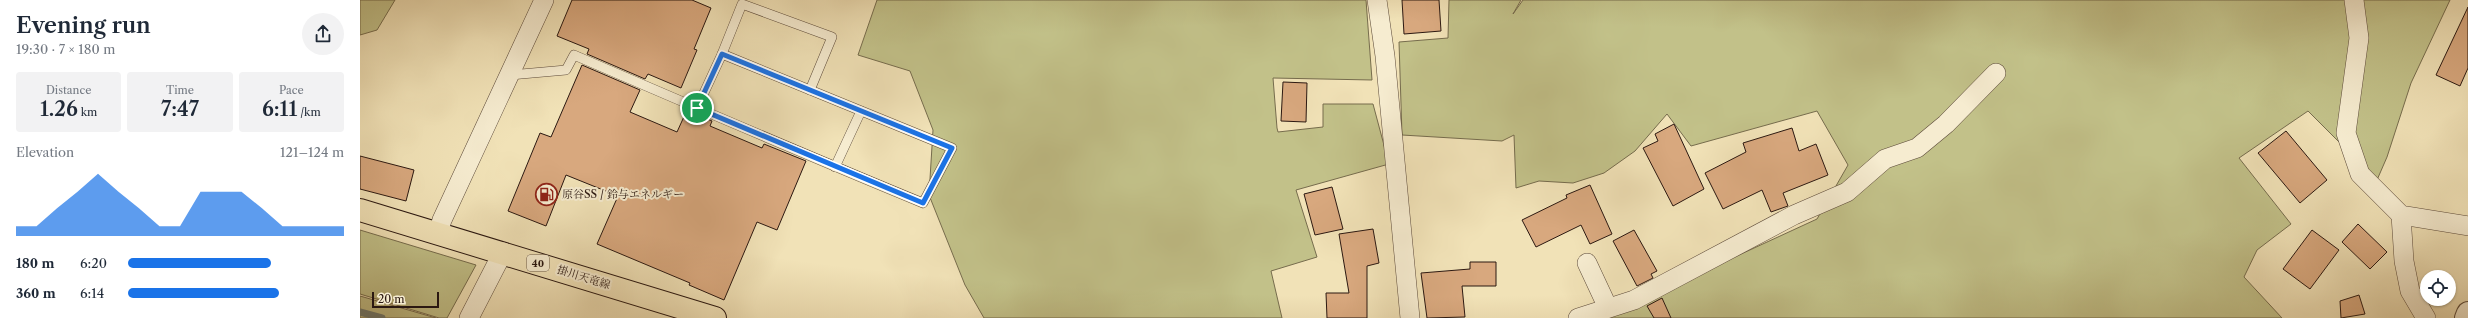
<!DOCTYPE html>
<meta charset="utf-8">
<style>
body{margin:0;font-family:"Libre Caslon Text","Noto Serif JP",serif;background:#f2f2f3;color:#1f2937;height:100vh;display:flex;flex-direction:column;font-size:15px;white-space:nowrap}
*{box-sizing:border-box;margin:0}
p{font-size:13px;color:#747a83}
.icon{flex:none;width:22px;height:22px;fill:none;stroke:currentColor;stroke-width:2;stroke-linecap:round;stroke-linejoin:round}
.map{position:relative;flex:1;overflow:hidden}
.panel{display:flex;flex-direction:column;background:#fff;width:360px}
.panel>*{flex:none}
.buttons{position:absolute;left:2060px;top:270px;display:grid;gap:8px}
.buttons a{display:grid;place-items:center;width:36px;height:36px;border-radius:50%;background:#fff;box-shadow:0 1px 3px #0004;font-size:20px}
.scale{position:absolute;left:12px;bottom:10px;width:67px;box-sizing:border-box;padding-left:4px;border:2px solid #2b1811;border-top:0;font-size:11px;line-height:14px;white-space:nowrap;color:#2b1811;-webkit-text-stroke:3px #f6ecd0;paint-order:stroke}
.pin{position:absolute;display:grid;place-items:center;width:34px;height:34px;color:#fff;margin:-17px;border:2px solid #fff;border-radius:50%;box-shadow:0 1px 4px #0007}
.round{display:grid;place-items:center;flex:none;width:42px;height:42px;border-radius:21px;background:#f2f2f3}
.overview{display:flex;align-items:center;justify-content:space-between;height:68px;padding:0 16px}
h1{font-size:22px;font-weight:600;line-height:30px}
.metrics{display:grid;grid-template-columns:repeat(3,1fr);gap:6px;height:68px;padding:4px 16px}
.metrics div{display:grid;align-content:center;border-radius:4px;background:#f2f2f3;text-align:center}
.metrics b{font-size:20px;font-weight:600}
.metrics small{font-size:11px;font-weight:400}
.metrics p{font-size:11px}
.chart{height:112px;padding:8px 16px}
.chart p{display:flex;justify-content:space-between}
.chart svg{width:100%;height:72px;margin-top:4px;fill:#1a73e8;opacity:.7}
ul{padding:0 16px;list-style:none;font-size:13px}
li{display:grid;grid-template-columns:64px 48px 1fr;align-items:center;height:30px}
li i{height:10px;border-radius:5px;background:#1a73e8}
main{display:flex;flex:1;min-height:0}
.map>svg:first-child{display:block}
.green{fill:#c2c189;stroke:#766c4d}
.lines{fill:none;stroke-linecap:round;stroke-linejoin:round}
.stream{stroke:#6e7b72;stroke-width:7}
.building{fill:#d8a87e;stroke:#2b1811}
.service-casing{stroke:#5c4a3a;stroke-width:10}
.minor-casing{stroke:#5c4a3a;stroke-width:20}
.tertiary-casing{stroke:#5c4a3a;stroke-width:24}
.primary-casing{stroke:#2b1811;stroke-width:24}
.service{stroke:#f6ecd0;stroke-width:9}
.minor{stroke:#f6ecd0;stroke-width:19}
.tertiary{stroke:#f6ecd0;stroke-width:22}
.primary{stroke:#f1e2b7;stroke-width:22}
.route-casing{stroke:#fff;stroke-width:8}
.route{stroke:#1a73e8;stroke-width:5}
.labels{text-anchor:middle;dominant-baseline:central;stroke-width:4;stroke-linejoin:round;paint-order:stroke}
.shield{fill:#f6ecd0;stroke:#68584a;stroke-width:1}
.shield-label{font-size:10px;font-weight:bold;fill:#2b1811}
.poi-label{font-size:11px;fill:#2b1811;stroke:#f6ecd0;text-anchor:start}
.street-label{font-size:11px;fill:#2b1811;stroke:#f6ecd0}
</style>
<main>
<section class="panel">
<div class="overview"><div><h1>Evening run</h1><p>19:30 · 7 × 180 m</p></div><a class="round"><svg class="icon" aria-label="share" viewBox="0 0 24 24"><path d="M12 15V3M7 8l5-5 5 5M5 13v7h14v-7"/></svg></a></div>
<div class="metrics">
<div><p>Distance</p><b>1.26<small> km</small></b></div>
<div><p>Time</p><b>7:47</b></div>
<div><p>Pace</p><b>6:11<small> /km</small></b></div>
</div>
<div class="chart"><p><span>Elevation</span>121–124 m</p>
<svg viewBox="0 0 160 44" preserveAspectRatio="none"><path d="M0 44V38L10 38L20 27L30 17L40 6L50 17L60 27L70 38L80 38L90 17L100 17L110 17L120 27L130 38L140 38L150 38L160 38V44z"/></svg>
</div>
<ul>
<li><b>180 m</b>6:20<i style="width:66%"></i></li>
<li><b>360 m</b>6:14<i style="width:70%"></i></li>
</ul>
</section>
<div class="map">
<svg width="2108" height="318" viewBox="0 0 2108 318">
<rect width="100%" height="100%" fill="#f1e2b7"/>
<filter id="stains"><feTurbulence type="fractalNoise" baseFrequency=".005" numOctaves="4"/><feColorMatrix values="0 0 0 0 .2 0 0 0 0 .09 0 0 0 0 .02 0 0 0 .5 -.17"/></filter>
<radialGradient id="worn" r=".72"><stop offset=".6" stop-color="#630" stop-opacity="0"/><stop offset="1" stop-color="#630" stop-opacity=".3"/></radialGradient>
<g class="green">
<path d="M0,0h35l-18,30 -17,5z"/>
<path d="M517,0h489l6,80 -99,-2 4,50 1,4 45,-5v-23h50l16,60 -93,26 21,67 -46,14 11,47h-298l-19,-33 -36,-90 4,-65 -23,-59 -52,-16z"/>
<path d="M1089,0h72l-8,14 10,-14h927l-39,83 -24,74 -10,23 -69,-69 -69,47 52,66 -34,26 -13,27 38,41h-690l45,-16 180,-83 31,-54 -31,-54 -126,35 -24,-32 -32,37 -31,22 -31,10 -34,-2 -23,7 -2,-53 -12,6 -100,-6 -3,-93 49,-4z"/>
<path d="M0,230l116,35 -29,53h-8l-79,-24z"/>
<path d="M0,296l76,22h-76z"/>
</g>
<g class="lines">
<path class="stream" d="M0,312l22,6"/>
</g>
<g class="building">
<path d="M212,0h120l19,8 -17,41 3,1 -16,38 -33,-14 -3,5 -58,-25 2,-5 -32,-13z"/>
<path d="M1042,0h37l2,31 -37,3z"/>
<path d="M2108,7v61l-8,18 -24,-11z"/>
<path d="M222,65l58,25 -10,22 47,20 10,-22 25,11 -2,5 52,22 2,-4 42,17 -29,69 -20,-8 -33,78 -35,-15 1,-2 -93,-39 21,-48 -52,-21 -20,51 -38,-15 32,-78 11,4z"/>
<path d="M923,82l24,1 -1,39 -25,-1z"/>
<path d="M1314,124l30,65 -31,17 -30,-58 15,-7 -3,-7z"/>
<path d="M1432,128l7,23 17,-7 12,31 -45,18 5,13 -17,6 -9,-22 -39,19 -18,-36 41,-21 -3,-9z"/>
<path d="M1926,131l41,49 -27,23 -42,-50z"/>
<path d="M0,156l54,14 -8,31 -46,-12z"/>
<path d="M1230,185l22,49 -22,10 -9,-19 -45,22 -14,-27 45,-22 -1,-3z"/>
<path d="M972,187l11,42 -28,6 -11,-41z"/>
<path d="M1998,224l29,28 -17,17 -28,-27z"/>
<path d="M1013,229l6,34 -12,3v52h-40l-1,-25h23l-10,-59z"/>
<path d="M1274,230l23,41 -6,3 2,4 -16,8 -24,-45z"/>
<path d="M1952,230l27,20 -29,39 -27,-20z"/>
<path d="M1110,262h26v24h-34l3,31 -38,1 -6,-45 49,-4z"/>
<path d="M1999,295l6,19 -24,4 -1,-17z"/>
<path d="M1302,298l9,20h-17l-7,-12z"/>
</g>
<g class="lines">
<defs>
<g id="service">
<path d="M362,54l20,-50 90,33 -22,53"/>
<path d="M150,75l56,-5 8,-15c116,50 232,100 349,148l29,-55 -230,-94 -25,54"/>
<path d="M475,167l26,-56"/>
</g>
<g id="minor">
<path d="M1017,0l8,56 25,262"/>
<path d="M1994,0l5,38 -13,95 14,41 41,41 67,11"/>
<path d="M2041,215l3,46 6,30 16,27"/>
<path d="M78,233l4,-13 102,-220"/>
<path d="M1227,263l21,45"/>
<path d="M109,318l34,-66"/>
<path d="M1218,318l56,-18 160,-85 53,-23 38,-33 32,-11 29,-24 50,-51"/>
</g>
<path id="tertiary" d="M2106,318l2,-5"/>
<path id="primary" d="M0,210l355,108"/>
</defs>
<use href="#service" class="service-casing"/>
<use href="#minor" class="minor-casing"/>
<use href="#tertiary" class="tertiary-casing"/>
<use href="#primary" class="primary-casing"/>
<use href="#service" class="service"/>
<use href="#minor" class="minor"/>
<use href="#tertiary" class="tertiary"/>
<use href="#primary" class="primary"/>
</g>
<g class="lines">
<defs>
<path id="route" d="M362,54l230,94 -29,55 -226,-95z"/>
</defs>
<use href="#route" class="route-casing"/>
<use href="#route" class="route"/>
</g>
<defs>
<symbol id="fuel-ring" viewBox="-11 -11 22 22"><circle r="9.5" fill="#f6ecd0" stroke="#8f2418" stroke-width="1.5"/><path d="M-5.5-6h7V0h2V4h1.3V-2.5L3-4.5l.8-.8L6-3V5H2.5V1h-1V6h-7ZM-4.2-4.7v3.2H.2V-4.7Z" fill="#8f2418"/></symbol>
</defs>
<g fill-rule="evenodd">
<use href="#fuel-ring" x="174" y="182" width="25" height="25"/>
</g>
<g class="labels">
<rect class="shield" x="167" y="255" width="22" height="16" rx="3"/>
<g class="shield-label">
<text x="178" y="263">40</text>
</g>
<g class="poi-label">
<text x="202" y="194">原谷SS / 鈴与エネルギー</text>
</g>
<g class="street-label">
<text transform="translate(224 277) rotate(17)">掛川天竜線</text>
</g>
</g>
<rect width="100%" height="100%" filter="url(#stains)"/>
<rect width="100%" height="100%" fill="url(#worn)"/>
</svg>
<div class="buttons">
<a><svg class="icon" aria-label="locate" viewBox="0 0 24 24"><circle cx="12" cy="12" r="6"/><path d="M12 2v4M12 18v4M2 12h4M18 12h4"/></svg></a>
</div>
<div class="scale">20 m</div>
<div class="pin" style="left:337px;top:108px;background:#1e9e55"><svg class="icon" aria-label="arrive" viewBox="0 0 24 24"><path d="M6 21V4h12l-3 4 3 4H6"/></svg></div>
</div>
</main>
